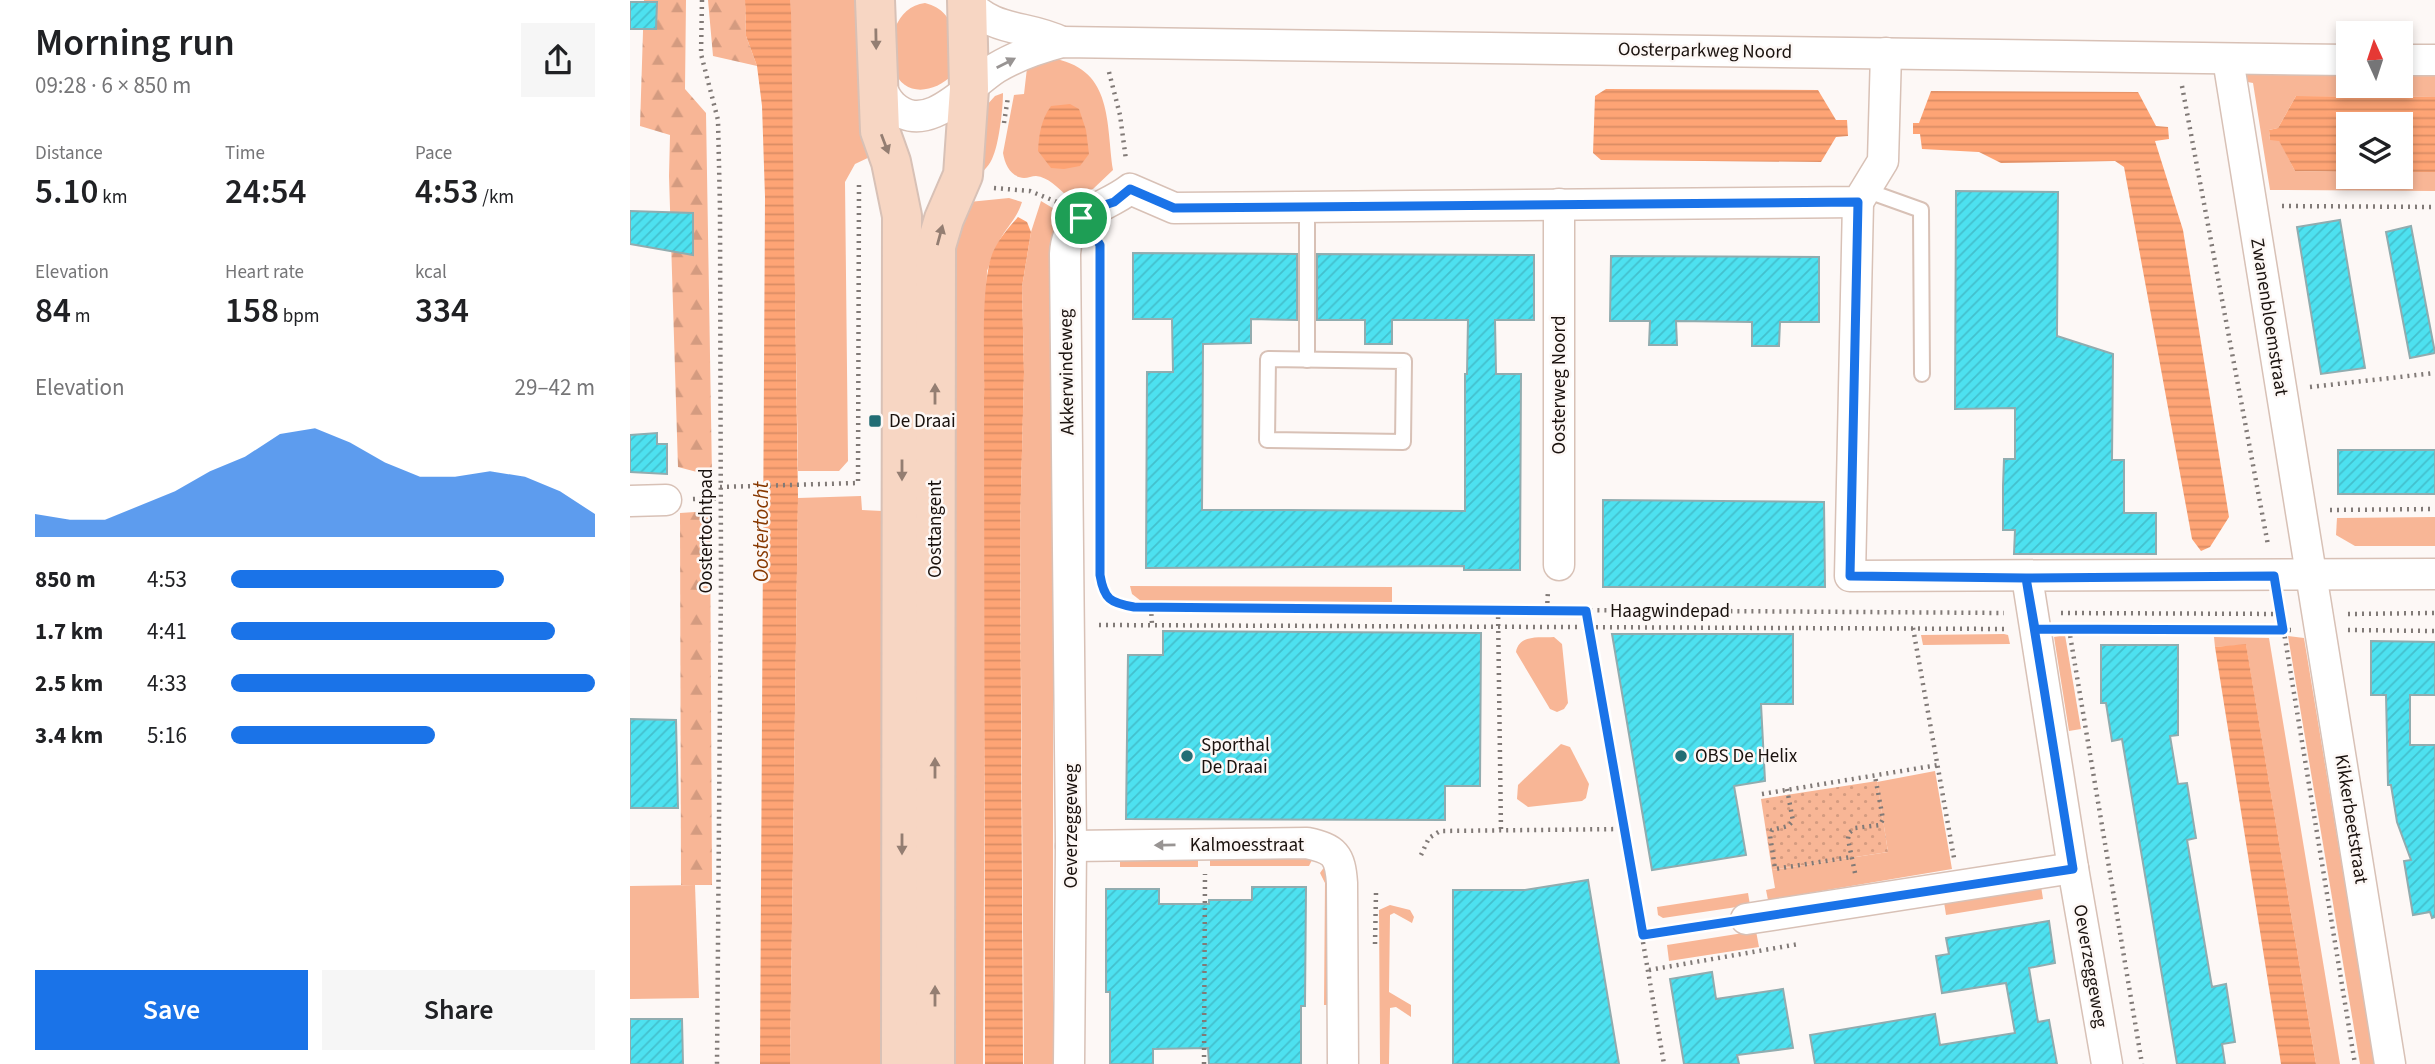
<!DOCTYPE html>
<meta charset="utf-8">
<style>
body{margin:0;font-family:"Source Sans 3",sans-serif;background:#f6f6f6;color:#202124;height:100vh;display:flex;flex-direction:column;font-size:26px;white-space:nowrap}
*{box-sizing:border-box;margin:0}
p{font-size:23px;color:#757577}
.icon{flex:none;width:38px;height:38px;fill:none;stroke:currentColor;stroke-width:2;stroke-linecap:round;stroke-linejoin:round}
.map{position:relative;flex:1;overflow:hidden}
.drawer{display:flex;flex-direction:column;background:#fff;width:630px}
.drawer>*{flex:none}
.needle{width:46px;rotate:357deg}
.tools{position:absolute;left:1706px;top:21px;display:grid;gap:14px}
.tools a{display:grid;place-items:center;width:77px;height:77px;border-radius:0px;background:#fff;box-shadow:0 4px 10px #0003;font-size:35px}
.pin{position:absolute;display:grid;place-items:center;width:60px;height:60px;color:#fff;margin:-30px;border:4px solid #fff;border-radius:50%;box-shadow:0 2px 7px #0007}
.round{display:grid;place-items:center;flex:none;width:74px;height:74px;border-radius:0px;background:#f6f6f6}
.headline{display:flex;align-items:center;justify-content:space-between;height:119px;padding:0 35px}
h1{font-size:38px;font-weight:600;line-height:52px}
.metrics{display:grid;grid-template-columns:repeat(3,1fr);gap:10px;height:119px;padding:7px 35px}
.metrics div{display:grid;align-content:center}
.metrics b{font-size:35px;font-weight:600}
.metrics small{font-size:19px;font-weight:400}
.metrics p{font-size:19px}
.chart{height:196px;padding:14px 35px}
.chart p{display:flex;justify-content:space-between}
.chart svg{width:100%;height:126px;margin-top:7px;fill:#1a73e8;opacity:.7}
.button{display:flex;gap:14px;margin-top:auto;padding:14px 35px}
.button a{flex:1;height:80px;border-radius:0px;background:#1a73e8;color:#fff;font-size:28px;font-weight:600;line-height:80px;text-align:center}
.button a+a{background:#f6f6f6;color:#202124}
ul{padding:0 35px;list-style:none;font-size:23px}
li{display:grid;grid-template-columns:112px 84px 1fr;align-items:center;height:52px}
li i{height:18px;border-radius:9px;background:#1a73e8}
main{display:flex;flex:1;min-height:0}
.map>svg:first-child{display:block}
.grass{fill:#f8b696}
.forest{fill:url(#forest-firs)}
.park{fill:url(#park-dots)}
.water{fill:url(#water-rules)}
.building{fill:url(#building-hatch);stroke:#91acaf;stroke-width:2}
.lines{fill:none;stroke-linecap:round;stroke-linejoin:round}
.lane-casing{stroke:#d8c1b6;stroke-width:18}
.street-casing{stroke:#d8c1b6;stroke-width:33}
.secondary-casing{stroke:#d8c1b6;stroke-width:42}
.path{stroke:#817a77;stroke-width:4.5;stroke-dasharray:2 5;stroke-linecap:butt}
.lane{stroke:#fff;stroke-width:14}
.street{stroke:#fff;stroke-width:30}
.secondary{stroke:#f7d6c3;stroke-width:38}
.oneway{fill:#947e72}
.oneway2{fill:#989493}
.route-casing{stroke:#fff;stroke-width:14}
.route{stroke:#1a73e8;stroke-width:9}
.poi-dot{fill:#226d74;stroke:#fdf8f6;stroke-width:2.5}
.labels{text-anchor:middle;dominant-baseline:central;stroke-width:5;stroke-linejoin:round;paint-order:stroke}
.street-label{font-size:19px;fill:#1a120e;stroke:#fdf8f6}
.poi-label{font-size:19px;fill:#1a120e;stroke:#fdf8f6;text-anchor:start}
.water-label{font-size:21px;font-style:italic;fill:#873800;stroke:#fdf8f6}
</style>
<main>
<section class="drawer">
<div class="headline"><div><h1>Morning run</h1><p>09:28 · 6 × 850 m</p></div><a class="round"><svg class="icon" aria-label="share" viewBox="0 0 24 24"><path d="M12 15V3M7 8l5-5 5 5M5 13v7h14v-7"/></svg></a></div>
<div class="metrics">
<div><p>Distance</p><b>5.10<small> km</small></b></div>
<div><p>Time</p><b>24:54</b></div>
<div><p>Pace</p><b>4:53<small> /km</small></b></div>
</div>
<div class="metrics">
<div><p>Elevation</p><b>84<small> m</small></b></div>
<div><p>Heart rate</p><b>158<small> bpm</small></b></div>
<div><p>kcal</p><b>334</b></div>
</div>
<div class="chart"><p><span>Elevation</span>29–42 m</p>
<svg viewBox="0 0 160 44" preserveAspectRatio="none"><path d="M0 44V36L10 38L20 38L30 33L40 28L50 21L60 16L70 8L80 6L90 11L100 18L110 23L120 23L130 21L140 23L150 28L160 36V44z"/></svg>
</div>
<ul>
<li><b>850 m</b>4:53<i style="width:75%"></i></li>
<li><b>1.7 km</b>4:41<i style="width:89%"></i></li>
<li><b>2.5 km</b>4:33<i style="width:100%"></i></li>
<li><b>3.4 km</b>5:16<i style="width:56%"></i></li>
</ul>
<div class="button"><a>Save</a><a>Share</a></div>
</section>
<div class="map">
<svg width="1805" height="1064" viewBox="0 0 1805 1064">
<defs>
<pattern id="forest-firs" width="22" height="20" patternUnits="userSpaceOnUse" patternTransform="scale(1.75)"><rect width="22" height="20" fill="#f8b696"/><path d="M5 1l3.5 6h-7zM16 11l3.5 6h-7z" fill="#d49b80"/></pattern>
<pattern id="park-dots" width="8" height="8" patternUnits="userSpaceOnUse" patternTransform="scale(1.75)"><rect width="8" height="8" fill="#f8b696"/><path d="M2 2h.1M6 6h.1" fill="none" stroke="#d49b80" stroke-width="1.8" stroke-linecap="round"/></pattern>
<pattern id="water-rules" width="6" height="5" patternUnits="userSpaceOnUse" patternTransform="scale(1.75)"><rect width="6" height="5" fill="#fea475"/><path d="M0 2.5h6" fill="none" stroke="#d98c64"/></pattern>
<pattern id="building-hatch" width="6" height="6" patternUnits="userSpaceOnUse" patternTransform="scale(1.75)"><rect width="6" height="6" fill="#4de1f0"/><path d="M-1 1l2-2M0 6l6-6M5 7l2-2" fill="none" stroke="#43c0cd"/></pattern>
</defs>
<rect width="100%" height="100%" fill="#fdf8f6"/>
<g class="grass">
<path d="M160,0h69l15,155 -19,9 -10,18 3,279 -9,10h-41z"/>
<path d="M295,3c36,9 28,43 27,72 -17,18 -49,23 -58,-6 -9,-25 2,-63 31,-66z"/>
<path d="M426,59c57,12 50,64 57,111l-20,19 -27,6c-8,-7 -18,-18 -30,-19 -4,0 -8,2 -12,2 -13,-1 -19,-13 -21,-25l11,-58 10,-1 3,-26 13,-8z"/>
<path d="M1617,71l101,1v14h53v-13h34v24l-139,-1 -18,32 -9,2 1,10h9l16,31 53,1v5h53v-5h34v19l-165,-1 -17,-107 -11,-2z"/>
<path d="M373,93c0,15 -4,52 -11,66 -4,9 -12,15 -19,21l13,-74 9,-10z"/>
<path d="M379,198l13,4c-4,13 -10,19 -18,31 -8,12 -12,25 -17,38l-3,127 2,123 -3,543h-34l1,-815 19,-47z"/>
<path d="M411,201l20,12 -8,14v837h-29l-4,-534 4,-157 -2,-86 9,-55z"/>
<path d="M231,496l1,14 20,1 7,59 -1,494h-98l8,-566z"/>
<path d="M1805,517v29h-80l-19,-11 1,-17z"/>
<path d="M500,586l262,1v15l-251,-1 -9,-7z"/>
<path d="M1374,634l4,1 2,9 -87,1 -2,-10z"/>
<path d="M1435,635l16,94 -12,2 -15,-94z"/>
<path d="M1658,636l16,2 71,426h-15z"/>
<path d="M924,637l8,7 6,59 -4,6 -7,3 -7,-3 -34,-57c3,-18 24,-14 38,-15z"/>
<path d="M1584,637l55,1 71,426h-24l-70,-419 -31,2z"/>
<path d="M931,744l9,3 19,37 -3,14 -4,3 -54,6 -11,-8 1,-14z"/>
<path d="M1305,771l17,98 -184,31 -2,-10 9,-2 -3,-18 116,-18 -11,-70z"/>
<rect x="490" y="855" width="78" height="12"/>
<path d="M580,856h104l-5,10h-99z"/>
<path d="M697,863l9,142h-12l1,-122 -5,-10z"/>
<path d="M65,885l4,113 -69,1v-113z"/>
<path d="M1411,886l2,13 -97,16 -2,-13z"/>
<path d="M1118,893l2,12 -87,13 -5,-3 -1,-8z"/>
<path d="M760,905l20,5 4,7 -2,6 -18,-10 -4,2 -1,77 22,13v12l-15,-10 -6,1 -1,56h-9l-1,-154z"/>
<path d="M1126,931l3,16 -90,14 -2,-16z"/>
</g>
<g class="forest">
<path d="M14,0h42l-1,89 21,24 6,363 -34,-9 -9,-291 1,-41 -30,-9z"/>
<path d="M78,0h37l1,36 11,30 -44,-10z"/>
<path d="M80,511l2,374h-31l-1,-372z"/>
</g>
<path class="park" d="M1247,781l11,71 -116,18 -11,-71z"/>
<g class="water">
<path d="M115,0h45l1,12 7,486 -8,566h-30l5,-867 -3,-91 -5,-40 -11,-30z"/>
<path d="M976,89l212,1 18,30h11l1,16 -12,1 -15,25 -220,-2 -8,-7 2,-57z"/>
<path d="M1301,91l207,1 18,34 12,1 1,12 -14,2 28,89 46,287 -19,30 -9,4 -9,-12 -68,-372 -9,-6 -114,2 -22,-11 -57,-3 -2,-15h-7v-11h6z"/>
<path d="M1666,96l139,1v75h-34v-48h-53v48l-53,-1 -16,-30 -9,-1 -1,-10 9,-2z"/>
<path d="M440,104l9,5 7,21 3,24 -9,12 -16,3 -13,-1 -13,-17c1,-17 3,-31 13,-45z"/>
<path d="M388,217l9,5 4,10 -9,55 2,86 -4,157 3,534h-38l-1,-666c1,-37 -4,-114 9,-146 6,-13 15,-24 25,-35z"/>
<path d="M1616,644l70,420h-35l-66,-417z"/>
</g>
<g class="building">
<path d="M0,2h27l-1,27h-26z"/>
<path d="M1326,191l102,1 -1,144 56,18 -1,106h12v53h32v41h-142l1,-24h-12v-44l1,-27h11v-51l-60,1z"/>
<path d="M0,211l63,2v42l-63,-11z"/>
<path d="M1710,220l25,148 -44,6 -24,-147z"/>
<path d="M1781,226l24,127 -25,5 -24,-126z"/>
<path d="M503,253l164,1v66l-46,-1v24l-48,1 -1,166h82l181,1v-137h2l1,-54h-76v24h-27v-24h-48v-66l217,1v65h-39l1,54h25l-1,196h-56v-4l-318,2 1,-196h26l-1,-53h-39z"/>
<path d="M981,256l208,1v65h-39l-1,24h-27v-24l-76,-1 1,24h-28l1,-24h-40z"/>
<path d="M27,433v11h10v30l-37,-2v-37z"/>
<rect x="1708" y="450" width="97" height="44"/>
<path d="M973,500l221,2 1,85h-222z"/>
<path d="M533,631l318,2 -1,153h-35v34l-319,-1 2,-164h35z"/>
<path d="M982,634h181v70h-32l4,77 -31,5 12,69 -94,15z"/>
<path d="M1741,641l64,1v53h-25v50h25v172l-3,1 -2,-6 -17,3 -9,-54 7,-1 -14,-38 -6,-37h-3l-2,-90h-15z"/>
<path d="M1471,645h77v90l-8,1 8,48 9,-1 9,55 -9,2 25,147 14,-3 9,58 -13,2 3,20h-48l-55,-325 -10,2 -6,-38h-5z"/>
<path d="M0,719l46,1 2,88h-48z"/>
<path d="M958,880l31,184h-166v-174h72z"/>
<path d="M622,887h54l-1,119h-4v58h-92l-1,-16 -55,1v15h-43v-72h-4v-103h53v15h50v-4h43z"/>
<path d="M1419,921l6,42 -26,5 9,54 11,-2 8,44h-242l-5,-29 125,-21 5,31 75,-12 -9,-50 -64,10 -6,-37 13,-2 -3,-16z"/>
<path d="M1082,972l4,27 67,-10 10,59 -56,7 2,9h-55l-14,-85z"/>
<path d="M0,1019h52l1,45h-53z"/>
</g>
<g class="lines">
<defs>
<g id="lane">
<path d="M1235,190l56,20 1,164"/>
<path d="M638,359l136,2 -1,81 -136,-2z"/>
<path d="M677,360v-153"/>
</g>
<g id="street">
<path d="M335,0c30,34 60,24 97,42"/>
<path d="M1598,59l162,1005"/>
<path d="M1771,60h34"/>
<path d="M247,78c4,9 8,21 16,28 34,32 76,-21 103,-38 20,-12 43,-20 66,-26l1286,18"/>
<path d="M1228,202l-8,374 585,-2"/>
<path d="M929,204v361"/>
<path d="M0,501l36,-1"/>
<path d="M1397,577l46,291 34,196"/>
<path d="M441,846l236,-3c28,6 33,12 35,40l1,181"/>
<path d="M1116,919l327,-51"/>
<path d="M439,1064l2,-218 -6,-592c2,-43 38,-44 65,-65l44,19 684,-6 25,-41 3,-108"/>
</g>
<g id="secondary">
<path d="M245,0l5,131 11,31 11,54 -1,848"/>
<path d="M305,1064l1,-818 8,-27 19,-44 6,-86 -2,-89"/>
</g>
</defs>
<use href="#lane" class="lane-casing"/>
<use href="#street" class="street-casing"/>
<use href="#secondary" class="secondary-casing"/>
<g class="path">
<path d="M72,0l-1,54 17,66 2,89 1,371 -4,484"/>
<path d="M479,72l11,43 6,45"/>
<path d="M1552,86l86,459"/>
<path d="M374,123l4,-26"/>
<path d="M364,188l36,3 27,11"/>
<path d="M1652,206l153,1"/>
<path d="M469,244l1,183"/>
<path d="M1680,387l125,-14"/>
<path d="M90,487l138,-4 1,-298"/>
<path d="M63,499l27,-1"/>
<path d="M1700,510l105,-1"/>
<path d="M471,580c3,22 13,24 33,27l870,6"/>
<path d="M1649,602l76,462"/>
<path d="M521,607l1,18"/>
<path d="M868,610l3,221"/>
<path d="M917,610l1,-20"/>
<path d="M956,611l78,453"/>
<path d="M1431,613l226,1"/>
<path d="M1718,614l87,-1"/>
<path d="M469,625l908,4"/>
<path d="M1283,628l41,230"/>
<path d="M1435,629l226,1"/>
<path d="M1439,629l73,435"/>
<path d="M1718,630l87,1"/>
<path d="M1157,789l6,32 -5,5 -16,4 -2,5 5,34 76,-12"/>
<path d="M1132,794l176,-29"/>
<path d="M791,855l8,-17 11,-7 184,-2"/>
<path d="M1225,873l-7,-34 1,-6 6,-5 25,-3 3,-6 -8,-43"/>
<path d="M1013,935l75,-12"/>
<path d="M745,944l1,-51"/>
<path d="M1019,970l150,-26"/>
<path d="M574,1064l1,-190"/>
</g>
<use href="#lane" class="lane"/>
<use href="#street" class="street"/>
<use href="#secondary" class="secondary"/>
</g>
<defs><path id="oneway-solid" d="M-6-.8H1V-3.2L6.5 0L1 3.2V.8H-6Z" transform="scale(1.75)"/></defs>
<g class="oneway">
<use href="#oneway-solid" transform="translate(246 39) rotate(89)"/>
<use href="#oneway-solid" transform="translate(255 144) rotate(69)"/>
<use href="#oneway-solid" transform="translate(310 235) rotate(-75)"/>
<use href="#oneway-solid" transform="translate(305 394) rotate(-90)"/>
<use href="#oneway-solid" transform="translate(272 470) rotate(90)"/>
<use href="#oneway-solid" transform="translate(305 768) rotate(-90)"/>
<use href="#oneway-solid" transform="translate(272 844) rotate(90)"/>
<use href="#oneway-solid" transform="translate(305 996) rotate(-90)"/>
</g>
<g class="oneway2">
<use href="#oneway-solid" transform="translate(376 63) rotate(-27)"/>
<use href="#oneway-solid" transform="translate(535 845) rotate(179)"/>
</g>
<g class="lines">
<defs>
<path id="route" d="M451,218l9,10 10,17v330c4,24 10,28 34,32l452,4 57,324 430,-66c-16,-98 -31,-194 -47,-291l248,-2 9,54 -248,-1 -9,-51 -176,-2 8,-374 -684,6 -44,-19 -16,13 -19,6 -14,10"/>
</defs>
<use href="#route" class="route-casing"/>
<use href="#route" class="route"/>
</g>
<g class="poi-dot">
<rect x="238" y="414" width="14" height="14" rx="3.5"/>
<circle cx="557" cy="756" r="7"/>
<circle cx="1051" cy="756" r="7"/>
</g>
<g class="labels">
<g class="street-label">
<text transform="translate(1075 51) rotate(1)">Oosterparkweg Noord</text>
<text transform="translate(1639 317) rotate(81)">Zwanenbloemstraat</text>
<text transform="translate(437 372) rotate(-91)">Akkerwindeweg</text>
<text transform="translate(929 385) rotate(-90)">Oosterweg Noord</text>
<text transform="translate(305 529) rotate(-90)">Oosttangent</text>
<text transform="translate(76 531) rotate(-90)">Oostertochtpad</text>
<text x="1040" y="611">Haagwindepad</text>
<text transform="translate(1721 819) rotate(81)">Kikkerbeetstraat</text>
<text transform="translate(441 826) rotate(-90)">Oeverzeggeweg</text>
<text x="617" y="845">Kalmoesstraat</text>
<text transform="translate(1460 966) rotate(80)">Oeverzeggeweg</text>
</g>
<g class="poi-label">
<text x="259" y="421">De Draai</text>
<text x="571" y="745">Sporthal<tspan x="571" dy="22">De Draai</tspan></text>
<text x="1065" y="756">OBS De Helix</text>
</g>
<g class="water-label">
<text transform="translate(131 532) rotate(-90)">Oostertocht</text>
</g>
</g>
</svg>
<div class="tools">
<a><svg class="needle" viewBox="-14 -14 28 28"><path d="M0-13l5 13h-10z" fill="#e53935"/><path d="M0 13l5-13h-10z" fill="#757577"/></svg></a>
<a><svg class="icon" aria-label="layers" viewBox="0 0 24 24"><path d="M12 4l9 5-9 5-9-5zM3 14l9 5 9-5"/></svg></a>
</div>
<div class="pin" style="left:451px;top:218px;background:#1e9e55"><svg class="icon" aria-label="arrive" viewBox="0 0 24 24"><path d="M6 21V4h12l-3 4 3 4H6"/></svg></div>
</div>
</main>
